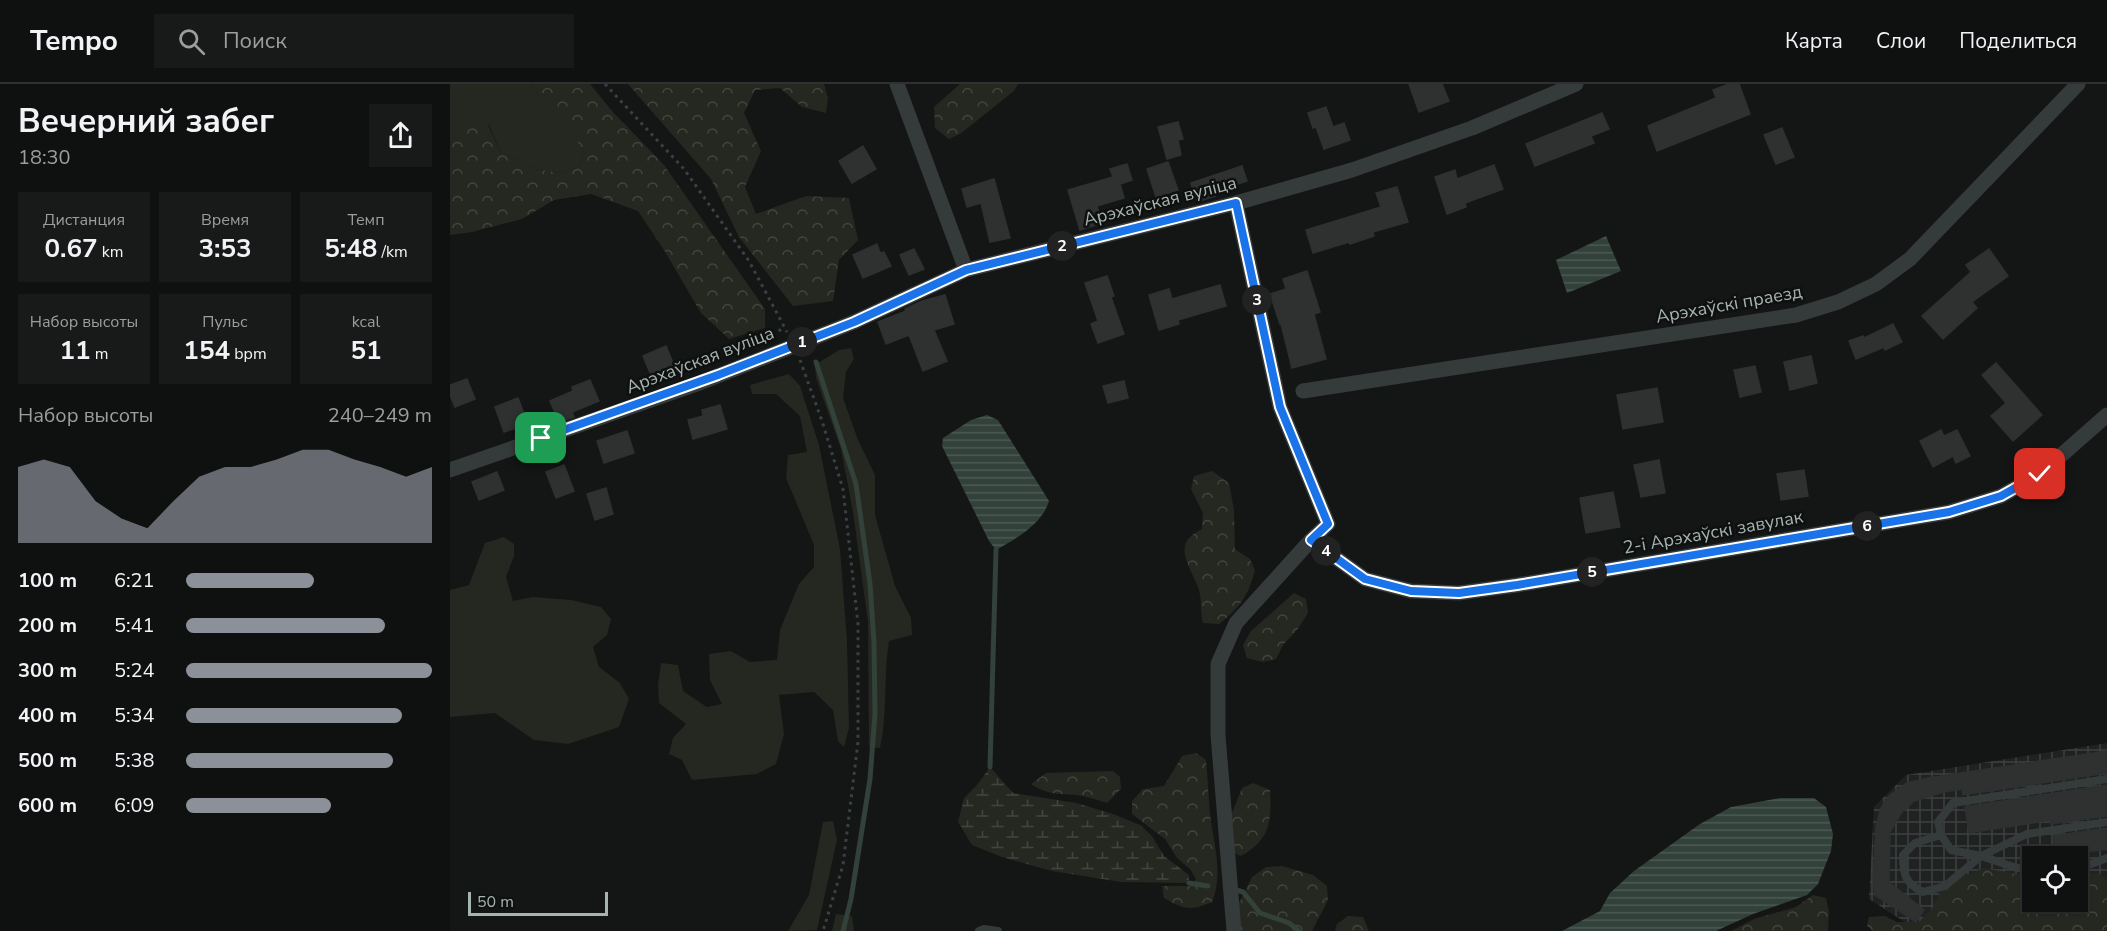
<!DOCTYPE html>
<html lang="ru">
<meta charset="utf-8">
<style>
body{margin:0;font-family:"Nunito Sans",sans-serif;background:#181919;color:#f1f3f6;height:100vh;display:flex;flex-direction:column;font-size:22px;white-space:nowrap}
*{box-sizing:border-box;margin:0}
p{font-size:20px;color:#9b9d9f}
.icon{flex:none;width:33px;height:33px;fill:none;stroke:currentColor;stroke-width:2;stroke-linecap:round;stroke-linejoin:round}
.map{position:relative;flex:1;overflow:hidden}
.panel{display:flex;flex-direction:column;background:#0f1010;width:450px}
.panel>*{flex:none}
.fabs{position:absolute;left:1572px;top:762px;display:grid;gap:12px}
.fabs a{display:grid;place-items:center;width:66px;height:66px;border-radius:0px;background:#0f1010;box-shadow:0 2px 4px #0004,0 0 0 2px #2f3030;font-size:30px}
.scale{position:absolute;left:18px;bottom:15px;width:140px;box-sizing:border-box;padding-left:6px;border:3px solid #a6b4b1;border-top:0;font-size:16px;line-height:21px;white-space:nowrap;color:#a6b4b1;-webkit-text-stroke:4px #0f1010;paint-order:stroke}
.pin{position:absolute;display:grid;place-items:center;width:51px;height:51px;color:#fff;margin:-26px;border-radius:12px;box-shadow:0 3px 9px #0006}
.km{position:absolute;width:30px;height:30px;margin:-15px;border-radius:50%;background:#222;color:#fff;font-size:16px;line-height:30px;text-align:center}
.round{display:grid;place-items:center;flex:none;width:63px;height:63px;border-radius:0px;background:#181919}
.headline{display:flex;align-items:center;justify-content:space-between;height:102px;padding:0 18px}
h1{font-size:33px;font-weight:700;line-height:45px}
.stats{display:grid;grid-template-columns:repeat(3,1fr);gap:9px;height:102px;padding:6px 18px}
.stats div{display:grid;align-content:center;border-radius:0px;background:#181919;text-align:center}
.stats b{font-size:26px;font-weight:700}
.stats small{font-size:16px;font-weight:400}
.stats p{font-size:16px}
.chart{height:168px;padding:12px 18px}
.chart p{display:flex;justify-content:space-between}
.chart svg{width:100%;height:108px;margin-top:6px;fill:#8c9099;opacity:.7}
ul{padding:0 18px;list-style:none;font-size:20px}
li{display:grid;grid-template-columns:96px 72px 1fr;align-items:center;height:45px}
li i{height:15px;border-radius:8px;background:#8c9099}
header{display:flex;align-items:center;gap:36px;box-sizing:border-box;height:84px;padding:0 30px;background:#0f1010;border-bottom:2px solid #2f3030}
header strong{font-size:28px}
nav{display:flex;gap:33px;margin-inline-start:auto;font-size:21px}
.search{width:420px;height:54px;background:#181919;display:flex;align-items:center;gap:15px;box-sizing:border-box;padding:0 21px;border-radius:0px;color:#9b9d9f;font-size:22px}
main{display:flex;flex:1;min-height:0}
.map>svg:first-child{display:block}
.industrial{fill:url(#industrial-grid);fill-rule:evenodd}
.green{fill:#252820}
.forest{fill:url(#forest-crowns)}
.wetland{fill:url(#wetland-marsh)}
.water{fill:url(#water-rules)}
.lines{fill:none;stroke-linecap:round;stroke-linejoin:round}
.stream{stroke:#32413a;stroke-width:5}
.building{fill:#2f3131;stroke:#2e3131;stroke-width:1.5}
.path{stroke:#3b4140;stroke-width:3;stroke-dasharray:3 4.5;stroke-linecap:butt}
.service{stroke:#353a3a;stroke-width:8}
.minor{stroke:#353a3a;stroke-width:15}
.route-casing{stroke:#fff;stroke-width:12}
.route{stroke:#1a73e8;stroke-width:8}
.labels{text-anchor:middle;dominant-baseline:central;stroke-width:5;stroke-linejoin:round;paint-order:stroke}
.street-label{font-size:18px;fill:#a6b4b1;stroke:#0f1010}
</style>
<header>
<strong>Tempo</strong>
<div class="search"><svg class="icon" aria-label="search" viewBox="0 0 24 24"><circle cx="10" cy="10" r="6"/><path d="M15 15l6 6"/></svg>Поиск</div>
<nav><a>Карта</a><a>Слои</a><a>Поделиться</a></nav>
</header>
<main>
<section class="panel">
<div class="headline"><div><h1>Вечерний забег</h1><p>18:30</p></div><a class="round"><svg class="icon" aria-label="share" viewBox="0 0 24 24"><path d="M12 15V3M7 8l5-5 5 5M5 13v7h14v-7"/></svg></a></div>
<div class="stats">
<div><p>Дистанция</p><b>0.67<small> km</small></b></div>
<div><p>Время</p><b>3:53</b></div>
<div><p>Темп</p><b>5:48<small> /km</small></b></div>
</div>
<div class="stats">
<div><p>Набор высоты</p><b>11<small> m</small></b></div>
<div><p>Пульс</p><b>154<small> bpm</small></b></div>
<div><p>kcal</p><b>51</b></div>
</div>
<div class="chart"><p><span>Набор высоты</span>240–249 m</p>
<svg viewBox="0 0 160 44" preserveAspectRatio="none"><path d="M0 44V13L10 10L20 13L30 27L40 34L50 38L60 27L70 17L80 13L90 13L100 10L110 6L120 6L130 10L140 13L150 17L160 13V44z"/></svg>
</div>
<ul>
<li><b>100 m</b>6:21<i style="width:52%"></i></li>
<li><b>200 m</b>5:41<i style="width:81%"></i></li>
<li><b>300 m</b>5:24<i style="width:100%"></i></li>
<li><b>400 m</b>5:34<i style="width:88%"></i></li>
<li><b>500 m</b>5:38<i style="width:84%"></i></li>
<li><b>600 m</b>6:09<i style="width:59%"></i></li>
</ul>
</section>
<div class="map">
<svg width="1657" height="847" viewBox="0 0 1657 847">
<defs>
<pattern id="industrial-grid" width="8" height="8" patternUnits="userSpaceOnUse" patternTransform="scale(1.5)"><rect width="8" height="8" fill="#202222"/><path d="M0 4h8M4 0v8" fill="none" stroke="#3d4040"/></pattern>
<pattern id="forest-crowns" width="20" height="18" patternUnits="userSpaceOnUse" patternTransform="scale(1.5)"><rect width="20" height="18" fill="#252820"/><path d="M2 6a3 3 0 1 1 6 0M12 15a3 3 0 1 1 6 0" fill="none" stroke="#42453e"/></pattern>
<pattern id="wetland-marsh" width="20" height="14" patternUnits="userSpaceOnUse" patternTransform="scale(1.5)"><rect width="20" height="14" fill="#252820"/><path d="M1 5h8M5 5V1M11 12h8M15 12V8" fill="none" stroke="#42453e"/></pattern>
<pattern id="water-rules" width="6" height="5" patternUnits="userSpaceOnUse" patternTransform="scale(1.5)"><rect width="6" height="5" fill="#32413a"/><path d="M0 2.5h6" fill="none" stroke="#4d5a54"/></pattern>
</defs>
<rect width="100%" height="100%" fill="#141515"/>
<path class="industrial" d="M1657,659v169l-193,16 -45,-29 5,-92 32,-32zM1582,772h46v46h-46z"/>
<g class="green">
<path d="M0,0h80c18,23 39,43 54,67l-5,16 -18,6 -26,-4 -35,-18 -11,-26 -39,-5z"/>
<path d="M401,264l3,11 -8,13 -3,26 15,42 17,35v40l20,71 16,32 1,17 -23,6c-6,36 -1,72 -9,107l-11,-1 -1,-125 -15,-110 -12,-63 -25,-71 -1,-13 24,-15z"/>
<path d="M339,290l11,12 19,59 21,104 7,92 2,87 -5,19 -6,-6 -5,-31 -19,-18 -35,3 5,39 -8,30 -19,10 -65,6 -10,-20 -13,-6 4,-16 13,-14 -27,-21 -1,-18 3,-22 17,2 5,26 24,16 15,-3 -12,-24 -1,-26 22,-3 19,11 27,-2 3,-30 19,-46 15,-17v-22l-28,-67 2,-23 19,-3 -7,-36 -24,-22h-24l-2,-9z"/>
<path d="M54,453l10,7v12l-8,21 7,24 20,-4 38,3 30,7 10,12 -4,16 -14,12 6,20 21,16 9,16 -10,28 -51,17 -34,-4 -39,-27 -45,4v-127l19,-5 16,-42z"/>
<path d="M383,737l4,19 -20,90 -29,1 21,-36 14,-73z"/>
<path d="M386,830l16,2 2,15h-22z"/>
</g>
<g class="forest">
<path d="M80,0h60l23,28 51,53 101,144v19l-36,11 -28,-26 -37,-63 -26,-39 -47,-17 -37,6 -32,19 -50,13 -22,3v-115h30l8,5 12,26 35,18 26,4 18,-6 5,-16c-16,-24 -36,-44 -54,-67z"/>
<path d="M178,0h196l4,14 -2,15 -24,-6 -22,-19 -25,2 -11,23 17,38 -16,36 11,27 50,-18 43,2 9,42 -19,20 -6,41 -40,5 -54,-69 -28,-58z"/>
<path d="M510,0h58l-4,7 -54,43 -11,5 -14,-11 -1,-21z"/>
<path d="M762,387l17,12 5,27 1,39 15,10 5,11c-7,26 -15,38 -36,54l-16,-1c-3,-11 -1,-22 -4,-33 -4,-15 -24,-39 -9,-53 3,-3 8,-6 12,-8l1,-16 -12,-24 3,-13z"/>
<path d="M844,509l12,6 2,14 -11,17 -14,15 -7,14 -13,3 -16,-4 -4,-13 8,-14z"/>
<path d="M746,669l10,7c2,18 2,35 4,53 3,29 14,61 2,89 -22,9 -27,8 -48,-4l-2,-12h30l4,-7 -6,-10 -13,-11 -12,-19 -33,-25v-13l11,-12 21,-3 18,-30z"/>
<path d="M663,687l7,6 1,12 -14,14c-8,-3 -16,-5 -24,-7 -19,-3 -36,0 -52,-12l15,-11z"/>
<path d="M803,699l17,7c2,31 0,50 -29,66l-9,-4 -2,-34 12,-30z"/>
<path d="M832,782l31,9 14,11 1,14 -16,31h-73l-4,-20 17,-34 14,-10z"/>
<path d="M1534,784l48,9v25h46v-27l21,-2 8,7v51h-234l-6,-5 2,-9 16,-1 12,6h22l12,-12 10,-19 23,-15z"/>
<path d="M1363,811l13,3 3,14 -1,19h-97l23,-12 42,-12z"/>
<path d="M898,832l15,1 6,14h-34l2,-7z"/>
</g>
<path class="wetland" d="M540,683l23,26 63,10 37,11 27,11 12,11 12,20 25,19v8l-68,-1 -69,-11 -50,-14 -30,-12 -14,-23 6,-24 13,-13z"/>
<g class="water">
<path d="M1156,152l15,35 -54,22 -11,-33z"/>
<path d="M537,331l11,5 51,81c-6,22 -33,38 -53,49l-7,-9 -47,-95 1,-8 28,-18z"/>
<path d="M1330,714h34l12,9 7,27 -2,17 -13,33 -11,11 -54,19 -37,17h-154l38,-20 10,-18 24,-22 66,-47 31,-17z"/>
</g>
<g class="lines">
<g class="stream">
<path d="M366,278l40,122 14,100 4,59 1,71 -5,65 -19,120 -8,32"/>
<path d="M540,683l6,-217"/>
<path d="M739,799l19,3"/>
<path d="M783,805l10,3 17,21 29,10 10,8"/>
</g>
</g>
<g class="building">
<path d="M959,0h33l7,17 -30,11z"/>
<path d="M1279,0h10l11,30 -93,37 -9,-25 68,-28 -3,-8z"/>
<path d="M876,23l7,20 11,-4 6,17 -26,9 -8,-22 -3,1 -5,-15z"/>
<path d="M1152,29l7,16 -18,7 3,7 -59,23 -9,-22z"/>
<path d="M728,38l5,17 -5,1 3,15 -14,4 -9,-32z"/>
<path d="M1332,44l12,29 -18,7 -12,-29z"/>
<path d="M413,62l13,23 -24,14 -13,-22z"/>
<path d="M718,78l10,28 -22,7 -9,-28z"/>
<path d="M677,80l5,16 -12,4 4,14 -27,8 5,17 -22,7 -12,-40 45,-13 -3,-8z"/>
<path d="M1044,81l9,24 -38,14 1,4 -19,7 -12,-37 20,-7 2,9z"/>
<path d="M792,82l5,15 -34,11 2,4 -18,6 -6,-19z"/>
<path d="M544,95l16,59 -20,4 -9,-39 -14,4 -5,-18z"/>
<path d="M947,103l11,35 -35,10 1,4 -24,8 -1,-2 -36,11 -7,-23 75,-23 -5,-14z"/>
<path d="M427,160l3,9 4,-1 7,14 -28,12 -10,-23z"/>
<path d="M464,165l10,20 -15,6 -9,-20z"/>
<path d="M1539,165l19,27 -36,26 5,6 -34,31 -21,-23 49,-44 -5,-7z"/>
<path d="M857,187l13,41 -6,2 12,45 -34,9 -11,-44h-1l-10,-30 16,-5 -3,-10z"/>
<path d="M657,192l7,20 -3,1 13,37 -26,9 -7,-19 7,-3 -13,-38z"/>
<path d="M770,201l6,21 -48,14 1,4 -20,6 -10,-35 20,-6 3,10z"/>
<path d="M495,211l9,29 -20,6 13,31 -24,10 -14,-36 -23,9 -8,-22 28,-11 -1,-2 17,-8z"/>
<path d="M1443,240l9,18 -17,8 -1,-3 -28,12 -7,-18 14,-5 1,2z"/>
<path d="M216,262l10,24 -23,10 -10,-24z"/>
<path d="M1361,272l6,27 -27,7 -6,-28z"/>
<path d="M1546,279l46,52 -29,26 -22,-25 15,-13 -24,-28z"/>
<path d="M1305,282l6,26 -21,5 -6,-27z"/>
<path d="M17,295l8,20 -20,8 -5,-12v-10z"/>
<path d="M140,296l9,21 -27,11 2,5 -15,5 -9,-21 23,-10 -1,-4z"/>
<path d="M674,297l4,17 -20,5 -5,-17z"/>
<path d="M1207,304l6,34 -40,7 -6,-34z"/>
<path d="M68,314l10,26 -24,8 -9,-25z"/>
<path d="M270,321l7,24 -34,10 -5,-19 15,-4 -1,-6z"/>
<path d="M1491,346l3,6 13,-6 13,26 -14,7 -3,-7 -20,11 -13,-26z"/>
<path d="M177,347l7,22 -30,10 -7,-22z"/>
<path d="M1209,376l6,33 -24,4 -7,-32z"/>
<path d="M114,381l10,26 -18,7 -10,-26z"/>
<path d="M1354,386l4,26 -27,4 -4,-26z"/>
<path d="M47,388l7,18 -25,10 -7,-18z"/>
<path d="M156,404l7,26 -18,6 -8,-26z"/>
<path d="M1163,408l7,35 -34,6 -6,-35z"/>
<path d="M1657,667v22l-144,22 -1,-6 -18,3 -30,9 -13,12 -11,19 -1,50 35,28 -8,12 -41,-27 -2,-15 3,-54 5,-18 9,-13 17,-12 21,-5z"/>
<path d="M1657,701v31l-56,8v-4l-82,13 -4,-26z"/>
<path d="M1657,744v21l-51,7 -3,-20z"/>
</g>
<g class="lines">
<g class="path">
<path d="M155,0l79,85 65,92 38,71"/>
<path d="M259,275l76,-31"/>
<path d="M350,276l22,61 21,68 15,135v118l-15,123 -20,66"/>
</g>
<g class="service">
<path d="M1657,695l-154,24 -15,19 3,13 10,15 30,6 46,-22 80,-12"/>
<path d="M1491,751l-26,8 -12,12c0,20 2,28 20,37l22,-6 36,-30 36,12 15,1"/>
<path d="M1628,785l29,-11"/>
<path d="M529,847l5,-2 14,2"/>
</g>
<g class="minor">
<path d="M447,0l69,186"/>
<path d="M853,307l493,-76 42,-13 38,-18 34,-25 168,-175"/>
<path d="M0,386l247,-86 157,-62 112,-52 270,-67 116,-33 120,-42 104,-44"/>
<path d="M861,456l54,39 46,12 48,2 58,-8 432,-73 52,-16 39,-22 67,-59"/>
<path d="M784,847l-16,-196v-71l18,-41 75,-83 17,-16 -48,-117 -44,-204"/>
</g>
</g>
<g class="lines">
<defs>
<path id="route" d="M91,354l177,-63 136,-53 112,-52 270,-67 44,204 48,117 -17,16 54,39 46,12 48,2 58,-8 432,-73 52,-16 39,-22"/>
</defs>
<use href="#route" class="route-casing"/>
<use href="#route" class="route"/>
</g>
<g class="labels">
<g class="street-label">
<text transform="translate(710 117) rotate(-14)">Арэхаўская вуліца</text>
<text transform="translate(1279 220) rotate(-10)">Арэхаўскі праезд</text>
<text transform="translate(250 276) rotate(-21)">Арэхаўская вуліца</text>
<text transform="translate(1263 448) rotate(-10)">2-і Арэхаўскі завулак</text>
</g>
</g>
</svg>
<div class="fabs">
<a><svg class="icon" aria-label="locate" viewBox="0 0 24 24"><circle cx="12" cy="12" r="6"/><path d="M12 2v4M12 18v4M2 12h4M18 12h4"/></svg></a>
</div>
<div class="scale">50 m</div>
<div class="pin" style="left:91px;top:354px;background:#1e9e55"><svg class="icon" aria-label="arrive" viewBox="0 0 24 24"><path d="M6 21V4h12l-3 4 3 4H6"/></svg></div>
<div class="pin" style="left:1590px;top:390px;background:#d93025"><svg class="icon" aria-label="check" viewBox="0 0 24 24"><path d="M5 12l5 5 9-10"/></svg></div>
<b class="km" style="left:352px;top:258px">1</b>
<b class="km" style="left:612px;top:162px">2</b>
<b class="km" style="left:807px;top:216px">3</b>
<b class="km" style="left:876px;top:467px">4</b>
<b class="km" style="left:1142px;top:488px">5</b>
<b class="km" style="left:1417px;top:442px">6</b>
</div>
</main>
